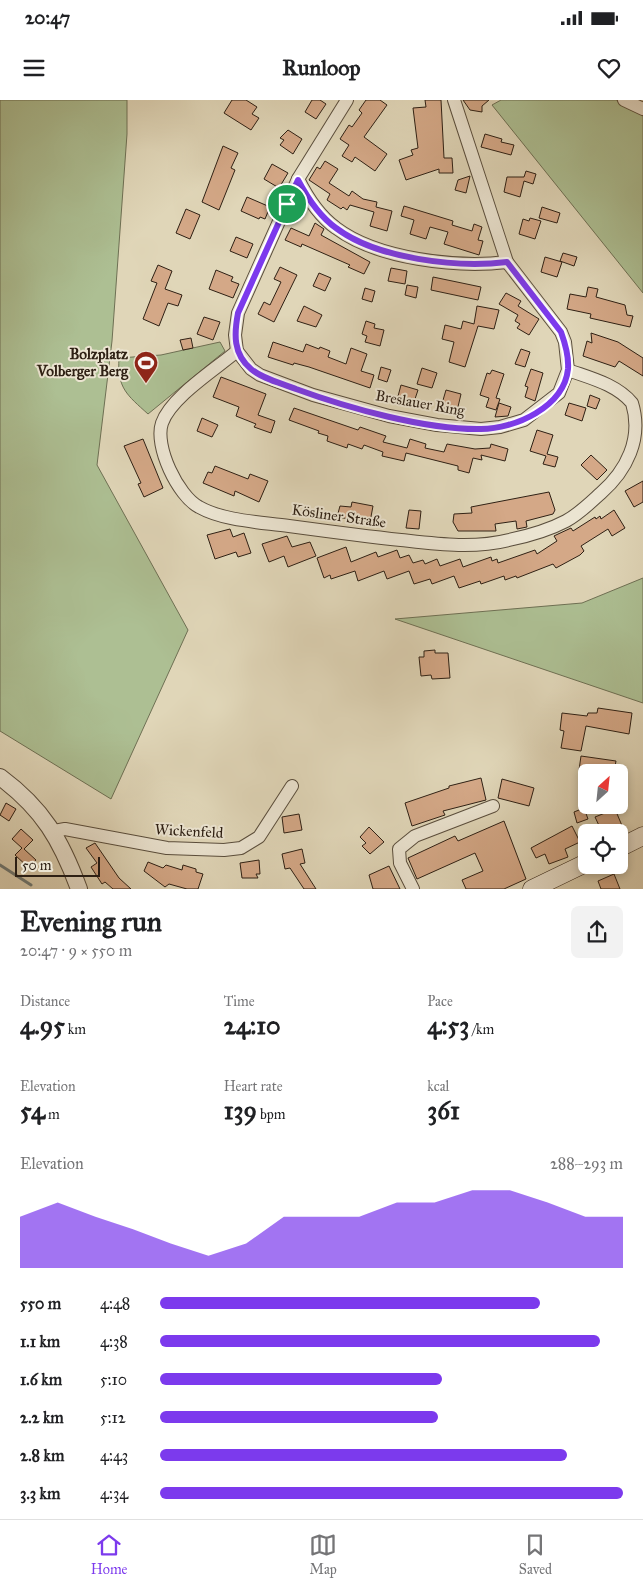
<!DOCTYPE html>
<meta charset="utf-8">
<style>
body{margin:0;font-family:"IM FELL Great Primer",serif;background:#f2f2f2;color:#202124;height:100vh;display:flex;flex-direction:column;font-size:19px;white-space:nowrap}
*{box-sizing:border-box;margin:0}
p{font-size:16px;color:#757577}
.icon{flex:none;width:28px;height:28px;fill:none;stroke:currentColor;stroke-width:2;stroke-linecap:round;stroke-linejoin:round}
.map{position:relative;height:789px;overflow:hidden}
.side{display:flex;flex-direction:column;background:#fff;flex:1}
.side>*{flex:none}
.needle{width:32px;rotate:27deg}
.fabs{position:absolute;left:578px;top:664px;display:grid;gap:10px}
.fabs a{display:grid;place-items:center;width:50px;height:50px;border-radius:8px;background:#fff;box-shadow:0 2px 8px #0003;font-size:25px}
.scale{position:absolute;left:15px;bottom:12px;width:85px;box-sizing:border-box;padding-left:5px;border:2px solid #2e2014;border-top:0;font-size:14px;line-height:18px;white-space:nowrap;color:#2e2014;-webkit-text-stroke:4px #ebe4d1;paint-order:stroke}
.pin{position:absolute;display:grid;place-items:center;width:42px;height:42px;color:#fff;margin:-21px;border:2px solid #fff;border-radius:50%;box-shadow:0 1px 5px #0007}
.round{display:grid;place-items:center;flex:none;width:52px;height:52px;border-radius:8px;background:#f2f2f2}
.head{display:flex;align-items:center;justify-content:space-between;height:85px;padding:0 20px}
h1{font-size:28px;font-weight:800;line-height:38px}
.stats{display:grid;grid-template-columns:repeat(3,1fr);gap:8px;height:85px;padding:5px 20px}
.stats div{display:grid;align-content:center}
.stats b{font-size:25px;font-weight:800}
.stats small{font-size:14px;font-weight:400}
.stats p{font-size:14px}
.chart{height:140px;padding:10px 20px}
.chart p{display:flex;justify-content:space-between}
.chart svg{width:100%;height:90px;margin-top:5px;fill:#7c3aed;opacity:.7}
ul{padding:0 20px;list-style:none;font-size:16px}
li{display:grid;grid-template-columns:80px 60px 1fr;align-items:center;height:38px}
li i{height:12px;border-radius:6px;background:#7c3aed}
.status{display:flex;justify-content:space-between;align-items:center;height:35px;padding:0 25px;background:#fff;direction:ltr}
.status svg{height:14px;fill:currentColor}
header{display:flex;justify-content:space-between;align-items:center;height:65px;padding:0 20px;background:#fff;font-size:22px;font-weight:800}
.tabs{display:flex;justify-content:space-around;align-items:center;height:70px;border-top:1px solid #e0e0e0;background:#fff;font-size:14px;color:#757577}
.tabs a{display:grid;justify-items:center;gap:2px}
.tabs .on{color:#7c3aed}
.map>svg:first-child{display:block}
.green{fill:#adbf93;stroke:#6e7054}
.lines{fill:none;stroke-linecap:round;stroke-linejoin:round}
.stream{stroke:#6e7a77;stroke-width:3}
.building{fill:#d4a887;stroke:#2e2014}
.minor-casing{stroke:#5a4e3d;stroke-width:14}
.tertiary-casing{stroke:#5a4e3d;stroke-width:18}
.secondary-casing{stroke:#2e2014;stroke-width:19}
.minor{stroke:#ebe4d1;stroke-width:12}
.tertiary{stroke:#ebe4d1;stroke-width:16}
.secondary{stroke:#ebe4d1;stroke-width:18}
.route-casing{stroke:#fff;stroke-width:10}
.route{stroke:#7c3aed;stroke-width:6}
.labels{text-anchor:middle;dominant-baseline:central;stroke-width:4;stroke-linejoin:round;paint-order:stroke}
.poi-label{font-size:15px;font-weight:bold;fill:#2e2014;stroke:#ebe4d1;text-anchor:end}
.street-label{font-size:15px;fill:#2e2014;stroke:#ebe4d1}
</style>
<div class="status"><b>20:47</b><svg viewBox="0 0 49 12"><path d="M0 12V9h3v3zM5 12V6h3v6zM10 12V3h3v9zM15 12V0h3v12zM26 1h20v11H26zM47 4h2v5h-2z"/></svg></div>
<header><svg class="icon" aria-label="menu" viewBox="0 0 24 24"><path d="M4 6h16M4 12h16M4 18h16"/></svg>Runloop<svg class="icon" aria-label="heart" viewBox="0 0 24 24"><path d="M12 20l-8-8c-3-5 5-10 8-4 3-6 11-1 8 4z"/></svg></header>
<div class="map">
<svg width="643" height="789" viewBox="0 0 643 789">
<rect width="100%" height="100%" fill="#e0d6b8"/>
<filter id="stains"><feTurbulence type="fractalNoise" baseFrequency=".004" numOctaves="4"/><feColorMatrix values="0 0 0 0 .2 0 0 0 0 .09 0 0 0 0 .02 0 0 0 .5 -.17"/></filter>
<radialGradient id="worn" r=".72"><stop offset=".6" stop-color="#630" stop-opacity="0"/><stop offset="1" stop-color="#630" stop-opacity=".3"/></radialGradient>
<g class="green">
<path d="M0,0h127v34l-15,207 -15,124 91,165 -77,169 -111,-68z"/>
<path d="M501,0h115l27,16v177l-151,-188z"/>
<path d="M220,242l5,9 -77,63c-21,-19 -31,-26 -29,-56l42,-3z"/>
<path d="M643,478v125l-248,-84 187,-16z"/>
</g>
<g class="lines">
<path class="stream" d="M0,765l31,20"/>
</g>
<g class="building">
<path d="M232,0h14l11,7 -5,7 7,4 -8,12 -27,-17z"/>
<path d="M312,0h8l6,4 -10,15 -11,-7z"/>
<path d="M366,0h14l7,5 -23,32 23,17 -12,17 -20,-14 -3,5 -10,-6 7,-11 -9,-6 9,-14 3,2 10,-14 -3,-3z"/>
<path d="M425,0h16l3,58h8l1,15h-14v-4l-33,11 -7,-20 14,-5 -2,-5 7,-2 -5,-40 13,-1z"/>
<path d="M463,0h26l-7,6v6l-12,-2z"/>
<path d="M288,30l14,9 -9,15 -13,-9 4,-5 -4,-2z"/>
<path d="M485,34l17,5 -1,3 13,3 -3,10 -30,-8z"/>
<path d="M223,46l15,7 -7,15 4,2 -16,40 -17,-8z"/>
<path d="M325,61l13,8 -9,14 20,13 3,-5 11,8 14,3 -1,5 16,4 -5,20 -17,-5 4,-14 -24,-7 -3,5 -4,-3 -2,2 -14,-9 3,-6 -21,-14 8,-13 3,2z"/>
<path d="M272,64l16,9 -9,15 -15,-9z"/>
<path d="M526,71l10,3 -3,10 -9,-3 -4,16 -16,-5 3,-15h17z"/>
<path d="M470,76l-4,17 -11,-3 3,-10z"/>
<path d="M247,97l23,10 -5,12 -5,-2 -1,2 -18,-8z"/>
<path d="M404,106l49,15 -1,4 20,6 2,-7 8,3 -4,13 5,1 -4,14 -35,-11 4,-12 -18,-5 -4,12 -16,-5 4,-14 -13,-4z"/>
<path d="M542,107l18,6 -3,10 -18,-5z"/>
<path d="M186,109l14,6 -10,24 -14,-6z"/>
<path d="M530,118l11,3 -6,18 -16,-5 4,-15 6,2z"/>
<path d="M315,123l9,6 -3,6 49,27 -6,12 -16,-7 2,-2 -48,-21 -1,3 -16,-7 6,-12 18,8z"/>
<path d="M236,137l17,7 -6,14 -17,-7z"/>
<path d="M563,153l14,4 -3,9 -14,-5z"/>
<path d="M545,157l17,5 -5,15 -16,-5z"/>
<path d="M158,165l14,6 -7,18 17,6 -4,11 -10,-3 -9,23 -16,-7 14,-36 -6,-2z"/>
<path d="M280,167l17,8 -23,47 -16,-8 6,-12 6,3 11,-23 -7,-3z"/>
<path d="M391,168l16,3 -2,13 -17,-3z"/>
<path d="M216,170l17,7 -2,4 8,3 -6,14 -24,-9z"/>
<path d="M319,173l12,5 -6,13 -12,-5z"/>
<path d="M433,177l48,10 -3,13 -47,-10z"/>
<path d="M407,185l11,2 -2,11 -11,-3z"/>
<path d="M588,187l10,2 -2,8 29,8 2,10 6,1 -3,11 -40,-9 1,-4 -24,-5 3,-15 16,3z"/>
<path d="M365,188l10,3 -3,11 -10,-3z"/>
<path d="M506,193l15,8 -3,5 21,13 -10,16 -12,-7 3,-4 -5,-3 3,-6 -19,-11z"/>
<path d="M304,206l18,9 -6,12 -19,-6z"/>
<path d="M477,206l22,4 -5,19 -16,-3 -13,41 -16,-5 5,-20 -12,-3 3,-14 16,4 2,-8 11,3z"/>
<path d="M204,217l16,5 -7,18 -16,-6z"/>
<path d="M366,221l9,3 -1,4 10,2 -4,16 -15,-4 2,-6 -5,-2z"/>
<path d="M591,233l27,9 25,16v18l-24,-15 -4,6 -32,-11 4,-15 5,2z"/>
<path d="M191,238l2,10 -10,2 -3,-10z"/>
<path d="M273,242l30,10 3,-8 13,5 1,-2 10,4 -2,6 18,7 5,-16 16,6 -6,17 13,4 -4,13 -61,-21 -15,-4 -1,2 -25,-8z"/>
<path d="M521,249l9,3 -5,15 -10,-3z"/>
<path d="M381,267l10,3 -4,12 -9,-3z"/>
<path d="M422,268l15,5 -5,15 -15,-4z"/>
<path d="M531,269l12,4 -8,28 -10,-4 3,-10 -3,-1z"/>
<path d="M492,270l12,4 -8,24 4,1 -4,11 -10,-3 3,-9 -9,-3 7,-22 3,1z"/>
<path d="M221,277l45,17 -8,21 17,6 -4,12 -17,-6 2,-3 -20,-8 3,-9 -26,-10z"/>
<path d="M401,285l17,5 -5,15 -16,-5z"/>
<path d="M446,290l15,4 -4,17 -16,-4z"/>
<path d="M590,295l10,4 -4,10 -9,-3z"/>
<path d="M499,303l12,4 -3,9 -13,1z"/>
<path d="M569,303l17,5 -4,13 -17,-6z"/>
<path d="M294,308l64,22 2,-3 26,9 -3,6 24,6 3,-9 16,5 -1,4 19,4 3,-8 28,5 15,-1 1,-4 17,5 -3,12 -24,-6 1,5 -9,-2 -4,15 -11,-3v-4l-52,-13 -2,8 -22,-5 1,-4 -19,-7 -2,4 -14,-5 -1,4 -20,-7 1,-5 -10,-3 1,-2 -30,-11z"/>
<path d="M202,318l16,7 -6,12 -15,-6z"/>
<path d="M537,330l16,5 -6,19 11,3 -3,10 -12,-3 3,-8 -16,-5z"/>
<path d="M143,339l20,49 -19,9 -6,-13 3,-1 -17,-37z"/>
<path d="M591,355l16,15 -10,10 -16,-15z"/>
<path d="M215,366l33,13 2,-5 18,7 -9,21 -24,-11 -1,5 -31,-13 5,-11 4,1z"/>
<path d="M643,381v21l-9,5 -9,-16z"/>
<path d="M549,392l6,18 -2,4 -27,7 1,6 -10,2 -1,-8 -21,3 1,7h-38l-5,-9 1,-8 18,-1 -1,-6z"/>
<path d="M352,402l21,4 -3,16 -33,-5 3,-11 11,1z"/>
<path d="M409,410l12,1 -2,18 -13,-1z"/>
<path d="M614,410l11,18 -13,8 -4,-7 -27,17 3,5 -4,4 -24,13 -3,-4 -36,14 -1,-2 -11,4 -1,-4 -23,8 -1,-3 -21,7 -5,-12 -22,8 -2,-5 -16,5 -5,-13 -22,8 -3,-8 -26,10 -3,-10 -24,8 -1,-4 -6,3 -7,-20 29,-11 5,15 25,-10 2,5 19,-7 3,8 9,-3 4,8 10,-3 2,4 12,-5 3,7 20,-7 3,8 28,-10 1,4 5,-2 1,4 37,-13 2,4 20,-13 -3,-5 2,-1 15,-7 2,3 22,-14 1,2 4,-3 1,3z"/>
<path d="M230,429l3,8 11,-4 7,20 -13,4 -2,-5 -21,7 -8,-24z"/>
<path d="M287,436l5,11 18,-5 6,14 -28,11 -4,-11 -15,6 -7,-18z"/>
<path d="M435,550v3h13l2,25 -18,1 -1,-4 -10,1 -2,-19h5v-6z"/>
<path d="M598,608l34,5 -3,21 -43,-8 -5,25 -20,-3 3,-17 -4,-1 2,-17 25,3 1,-3h9z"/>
<path d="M581,656l35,5 -2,11 -35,-2z"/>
<path d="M481,678l5,22 -43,11 2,4 -33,11 -7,-23 44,-15v-2z"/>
<path d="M502,679l32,9 -5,18 -31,-8z"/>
<path d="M6,703l10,6 -7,12 -9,-6z"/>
<path d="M584,708l4,11 -11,4 -3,-11z"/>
<path d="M615,709l8,19 -12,4h-9l-7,-15z"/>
<path d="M299,714l3,16 -18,3 -2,-16z"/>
<path d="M504,721l22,58 -22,10h-38l-4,-9 21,-9 -8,-18 -58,26 -9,-21 47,-22 3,5z"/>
<path d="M572,726l8,16 -15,7 3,8 -19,7 -4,-10 -9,4 -5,-10z"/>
<path d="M369,727l15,15 -14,12 -8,-8 4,-3 -6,-6z"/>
<path d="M21,729l12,11 -9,9 12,11 -7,8 -14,-13 7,-7 -10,-9z"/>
<path d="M95,743l24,35 12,11h-18l-8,-7 -3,2 -11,-17 6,-4 -11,-15z"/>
<path d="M302,749l3,14 -5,1 16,25h-12l-14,-21 -5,1 -3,-15z"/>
<path d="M259,760l1,14h-4l2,4h-16l-2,-15z"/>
<path d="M148,762l15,6 3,-3 16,5 1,-5 13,4v3l7,2 -5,15h-11l-18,-5 -4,3 -21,-16z"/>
<path d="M389,766l11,23h-27l-4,-14z"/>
<path d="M614,774l6,15h-19l-3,-8z"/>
</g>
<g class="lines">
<defs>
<g id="minor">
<path d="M347,0l-49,79 -60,134 -3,22 2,16 14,18 9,6 53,20 76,21 48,9 44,4 19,-2 24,-7 35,-27 9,-23 -3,-28 -4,-10 -54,-70 -53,-162"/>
<path d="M624,0l19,9"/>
<path d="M298,79c9,18 21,37 38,49 41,31 121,40 171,34"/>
<path d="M237,251c-21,18 -66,46 -75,72 -8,23 16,73 37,84 25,14 61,15 90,19 37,5 74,10 112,14 36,4 72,9 108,0 19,-4 40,-10 57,-19 13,-7 24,-18 35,-28 25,-22 42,-54 31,-90 -16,-19 -42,-25 -64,-33"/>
<path d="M54,731l11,-2 102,19 57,2 17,-2 18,-11 33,-51"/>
<path d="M413,789l-13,-26 -1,-14 16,-13 78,-30"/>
</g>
<path id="tertiary" d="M0,677c43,32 61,63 79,112"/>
<g id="secondary">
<path d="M619,748l24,-12"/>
<path d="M532,789l54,-26"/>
</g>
</defs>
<use href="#minor" class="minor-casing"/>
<use href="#tertiary" class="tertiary-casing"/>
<use href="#secondary" class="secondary-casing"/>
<use href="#minor" class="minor"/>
<use href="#tertiary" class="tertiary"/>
<use href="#secondary" class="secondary"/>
</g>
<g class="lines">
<defs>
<path id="route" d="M298,80c9,17 21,36 38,48 41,31 121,40 171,34l54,70c4,11 8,24 7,37 -4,38 -53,60 -87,60 -55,1 -133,-21 -185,-40 -15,-6 -33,-10 -45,-20 -18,-15 -17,-35 -13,-56z"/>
</defs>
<use href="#route" class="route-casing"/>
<use href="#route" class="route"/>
</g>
<defs>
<symbol id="stadium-pin" viewBox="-11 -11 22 30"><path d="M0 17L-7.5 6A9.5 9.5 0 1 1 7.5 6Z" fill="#8f2418" stroke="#ebe4d1"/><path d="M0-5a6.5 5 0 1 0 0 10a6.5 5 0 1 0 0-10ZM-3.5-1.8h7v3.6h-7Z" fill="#fff"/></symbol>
</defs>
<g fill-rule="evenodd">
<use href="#stadium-pin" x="132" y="249" width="28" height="38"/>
</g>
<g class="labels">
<g class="poi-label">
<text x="128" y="254">Bolzplatz<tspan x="128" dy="17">Volberger Berg</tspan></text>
</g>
<g class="street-label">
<text transform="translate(420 303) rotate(10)">Breslauer Ring</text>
<text transform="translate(339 416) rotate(8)">Kösliner Straße</text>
<text transform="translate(189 731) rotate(3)">Wickenfeld</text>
</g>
</g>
<rect width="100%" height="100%" filter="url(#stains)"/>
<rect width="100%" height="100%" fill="url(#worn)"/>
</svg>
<div class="fabs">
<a><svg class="needle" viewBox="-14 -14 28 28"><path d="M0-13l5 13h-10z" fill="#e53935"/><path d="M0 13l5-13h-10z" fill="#757577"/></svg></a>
<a><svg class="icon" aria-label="locate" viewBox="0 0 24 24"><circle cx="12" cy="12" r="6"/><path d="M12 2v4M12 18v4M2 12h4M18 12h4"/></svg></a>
</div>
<div class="scale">50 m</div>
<div class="pin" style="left:287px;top:104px;background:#1e9e55"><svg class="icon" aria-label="arrive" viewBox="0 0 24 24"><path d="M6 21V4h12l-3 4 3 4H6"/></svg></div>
</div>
<section class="side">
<div class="head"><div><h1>Evening run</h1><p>20:47 · 9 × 550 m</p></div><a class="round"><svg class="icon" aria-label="share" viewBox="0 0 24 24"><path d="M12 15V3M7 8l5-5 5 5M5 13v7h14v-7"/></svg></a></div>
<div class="stats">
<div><p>Distance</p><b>4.95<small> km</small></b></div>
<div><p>Time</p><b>24:10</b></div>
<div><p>Pace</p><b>4:53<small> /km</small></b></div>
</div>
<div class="stats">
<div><p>Elevation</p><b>54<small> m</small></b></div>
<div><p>Heart rate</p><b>139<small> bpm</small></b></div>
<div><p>kcal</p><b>361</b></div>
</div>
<div class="chart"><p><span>Elevation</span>288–293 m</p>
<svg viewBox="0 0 160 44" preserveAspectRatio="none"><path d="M0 44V19L10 12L20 19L30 25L40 32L50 38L60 32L70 19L80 19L90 19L100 12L110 12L120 6L130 6L140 12L150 19L160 19V44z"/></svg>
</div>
<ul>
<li><b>550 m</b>4:48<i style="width:82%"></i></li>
<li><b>1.1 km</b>4:38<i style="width:95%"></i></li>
<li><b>1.6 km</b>5:10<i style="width:61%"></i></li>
<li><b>2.2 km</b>5:12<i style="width:60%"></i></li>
<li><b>2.8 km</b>4:43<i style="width:88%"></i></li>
<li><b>3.3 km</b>4:34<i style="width:100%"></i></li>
</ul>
</section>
<nav class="tabs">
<a class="on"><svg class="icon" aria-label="home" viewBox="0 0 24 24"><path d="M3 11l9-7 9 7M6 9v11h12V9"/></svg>Home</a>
<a><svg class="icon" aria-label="map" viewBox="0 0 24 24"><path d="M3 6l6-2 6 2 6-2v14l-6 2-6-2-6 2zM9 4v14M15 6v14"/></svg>Map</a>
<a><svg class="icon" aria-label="saved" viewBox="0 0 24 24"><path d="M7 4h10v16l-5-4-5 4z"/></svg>Saved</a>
</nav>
